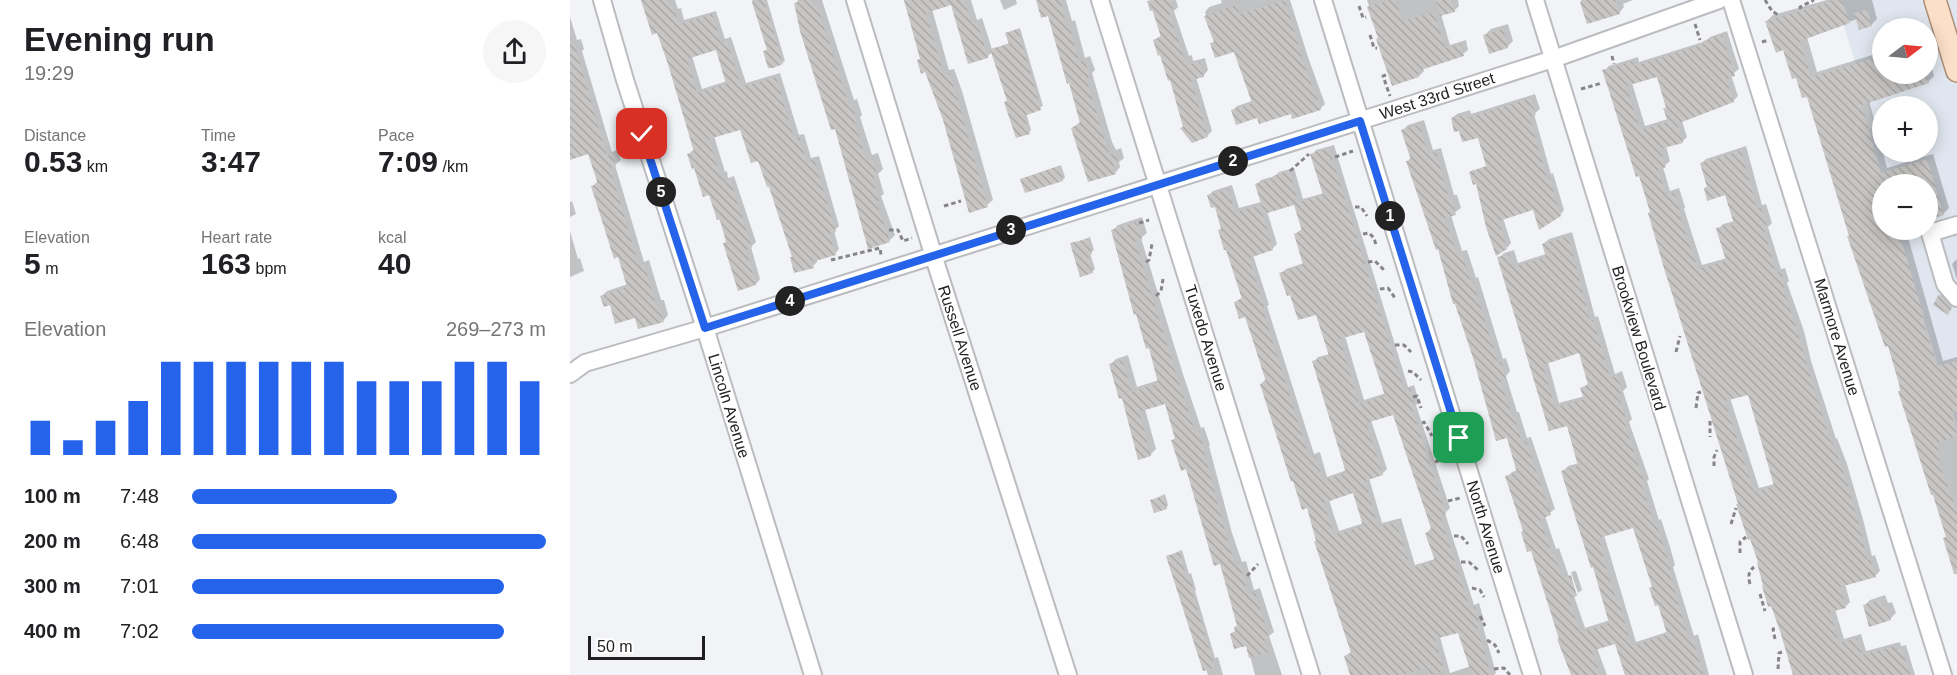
<!DOCTYPE html>
<meta charset="utf-8">
<style>
body{margin:0;font-family:Helvetica,sans-serif;background:#f6f6f6;color:#202124;height:100vh;display:flex;flex-direction:column;font-size:22px;white-space:nowrap}
*{box-sizing:border-box;margin:0}
p{font-size:20px;color:#757577}
.icon{flex:none;width:33px;height:33px;fill:none;stroke:currentColor;stroke-width:2;stroke-linecap:round;stroke-linejoin:round}
.map{position:relative;flex:1;overflow:hidden}
.sheet{display:flex;flex-direction:column;background:#fff;width:570px}
.sheet>*{flex:none}
.needle{width:39px;rotate:74deg}
.tools{position:absolute;left:1302px;top:18px;display:grid;gap:12px}
.tools a{display:grid;place-items:center;width:66px;height:66px;border-radius:50%;background:#fff;box-shadow:0 3px 15px #0003;font-size:30px}
.scale{position:absolute;left:18px;bottom:15px;width:117px;box-sizing:border-box;padding-left:6px;border:3px solid #1f1f20;border-top:0;font-size:16px;line-height:21px;white-space:nowrap;color:#1f1f20;-webkit-text-stroke:4px #fff;paint-order:stroke}
.pin{position:absolute;display:grid;place-items:center;width:51px;height:51px;color:#fff;margin:-26px;border-radius:12px;box-shadow:0 3px 9px #0006}
.km{position:absolute;width:30px;height:30px;margin:-15px;border-radius:50%;background:#222;color:#fff;font-size:16px;line-height:30px;text-align:center}
.round{display:grid;place-items:center;flex:none;width:63px;height:63px;border-radius:32px;background:#f6f6f6}
.overview{display:flex;align-items:center;justify-content:space-between;height:102px;padding:0 24px}
h1{font-size:33px;font-weight:600;line-height:45px}
.metrics{display:grid;grid-template-columns:repeat(3,1fr);gap:9px;height:102px;padding:6px 24px}
.metrics div{display:grid;align-content:center}
.metrics b{font-size:30px;font-weight:600}
.metrics small{font-size:16px;font-weight:400}
.metrics p{font-size:16px}
.chart{height:168px;padding:12px 24px}
.chart p{display:flex;justify-content:space-between}
.chart svg{width:100%;height:108px;margin-top:6px;stroke:#2563eb;stroke-width:6}
ul{padding:0 24px;list-style:none;font-size:20px}
li{display:grid;grid-template-columns:96px 72px 1fr;align-items:center;height:45px}
li i{height:15px;border-radius:8px;background:#2563eb}
main{display:flex;flex:1;min-height:0}
.map>svg:first-child{display:block}
.built{fill:#e0e6ef;fill-rule:evenodd}
.shadow{fill:#0003;fill-rule:evenodd}
.building{fill:url(#building-back-hatch);fill-rule:evenodd}
.lines{fill:none;stroke-linecap:round;stroke-linejoin:round}
.minor-casing{stroke:#bbbcbf;stroke-width:20}
.major-casing{stroke:#ad8e76;stroke-width:24}
.path{stroke:#868688;stroke-width:3;stroke-dasharray:4.5 3;stroke-linecap:butt}
.minor{stroke:#fff;stroke-width:16}
.major{stroke:#fbdfc8;stroke-width:21}
.route-casing{stroke:#fff;stroke-width:12}
.route{stroke:#2563eb;stroke-width:8}
.labels{text-anchor:middle;dominant-baseline:central;stroke-width:4.5;stroke-linejoin:round;paint-order:stroke}
.street-label{font-size:16px;fill:#1f1f20;stroke:#fff}
</style>
<main>
<section class="sheet">
<div class="overview"><div><h1>Evening run</h1><p>19:29</p></div><a class="round"><svg class="icon" aria-label="share" viewBox="0 0 24 24"><path d="M12 15V3M7 8l5-5 5 5M5 13v7h14v-7"/></svg></a></div>
<div class="metrics">
<div><p>Distance</p><b>0.53<small> km</small></b></div>
<div><p>Time</p><b>3:47</b></div>
<div><p>Pace</p><b>7:09<small> /km</small></b></div>
</div>
<div class="metrics">
<div><p>Elevation</p><b>5<small> m</small></b></div>
<div><p>Heart rate</p><b>163<small> bpm</small></b></div>
<div><p>kcal</p><b>40</b></div>
</div>
<div class="chart"><p><span>Elevation</span>269–273 m</p>
<svg viewBox="0 0 160 44" preserveAspectRatio="none"><path d="M5 44V30M15 44V38M25 44V30M35 44V22M45 44V6M55 44V6M65 44V6M75 44V6M85 44V6M95 44V6M105 44V14M115 44V14M125 44V14M135 44V6M145 44V6M155 44V14"/></svg>
</div>
<ul>
<li><b>100 m</b>7:48<i style="width:58%"></i></li>
<li><b>200 m</b>6:48<i style="width:100%"></i></li>
<li><b>300 m</b>7:01<i style="width:88%"></i></li>
<li><b>400 m</b>7:02<i style="width:88%"></i></li>
</ul>
</section>
<div class="map">
<svg width="1387" height="675" viewBox="0 0 1387 675">
<defs>
<pattern id="building-back-hatch" width="6" height="6" patternUnits="userSpaceOnUse" patternTransform="scale(1.5)"><rect width="6" height="6" fill="#c8c6c4"/><path d="M-1 5l2 2M0 0l6 6M5-1l2 2" fill="none" stroke="#abaaa8"/></pattern>
</defs>
<rect width="100%" height="100%" fill="#f2f3f6"/>
<path class="built" d="M1266,0h121v424l-61,-194h32v-46l-46,1 -17,-55 10,-3zM1312,28h46v46h-46zM1312,106h46v46h-46z"/>
<g class="shadow">
<path d="M73,0h32l3,9 3,-1 3,12 32,-9 9,28 6,-2 15,46 34,-10 19,62 5,-1 7,24 8,-2 20,70 -5,5 5,18 -4,5 -18,5v3l-4,4 -20,-10 -23,-71 -11,-26 -18,-31 -27,8 11,36 2,-1 1,7 6,-2 22,66 -5,5 9,32 -4,5 -29,-43 -17,-48 -21,-39 5,-5 -36,-118zM146,48l11,33 -25,8 -10,-33z"/>
<path d="M182,0h15l18,61 -3,2 -17,-11 3,-4z"/>
<path d="M228,0h24l32,100 3,-1 5,16 -2,2 12,38 6,-2 5,16 -5,5 6,20 -3,2 14,39 -6,6 -53,-114 -40,-123z"/>
<path d="M334,0h67l6,20 5,-2 10,31 18,-6 -4,-10 14,-5 23,78 -17,7 5,17 -2,3 -20,-33 -17,-48 -5,5 -35,-54 -20,6 17,61 5,-1 8,22 31,109 -6,5 -43,-85 -18,-50 -8,-9 3,-4z"/>
<path d="M430,0h16l1,4 -13,6z"/>
<path d="M468,0h28l6,21 3,-1 10,38 5,-2 5,14 -3,3 20,69 4,8 5,-2 3,10 -5,4 1,5 -5,6 -42,-45 8,-7 -32,-107z"/>
<path d="M606,0l2,7 -4,4 15,45 3,-1 1,6 12,-3 3,12 -4,5 -8,2 16,54 -5,5 -23,-10 -12,-47 -18,-39 8,-5 -8,-25 -4,1 -3,-10z"/>
<path d="M651,0h69l18,57 17,47 -5,5 -62,7 -26,-5 5,-5 15,-5 -17,-51 -23,-6 3,-3 -10,-29 4,-5 13,-4z"/>
<path d="M797,0h91l1,6 -4,4 -14,4 9,31 16,-5 2,10 -5,4 -40,14 1,3 -5,5 -40,-39z"/>
<path d="M1011,0h52l-10,4 1,3 -5,6 -31,9z"/>
<path d="M1257,0h45l5,19 -6,6 -14,-6 -50,18 10,35 65,-20v22h46v-19l6,21 -6,6 -59,19 18,67 46,-14 16,54 -6,6 -15,5v-35h-46v46h24l37,131 14,-4v26l-2,1 2,8v183l-12,-37 2,-2 -58,-192 -38,-109 -43,-140 -24,-47 -17,-27 6,-6z"/>
<path d="M0,17l7,23 4,-1 3,10 -2,2 30,101 5,-2 4,10 -6,5 29,97 5,-2 12,40h3l4,15 -5,6 -27,-5 -34,-20 5,-5 21,-7 -35,-98 5,-5 -9,-29 -19,6z"/>
<path d="M938,24l5,17 -6,6 -22,-12 6,-6z"/>
<path d="M1157,31l12,38 -8,6 7,21 -5,5 -51,20 5,16 -5,5 -16,4 4,15 -7,6 7,24 9,-3 6,19 -1,2 18,56 25,-7 -9,-29 5,-5 12,-3 -9,-28 -21,-4 3,-3 -7,-22 5,-5 40,-13 16,59 4,-1 6,19 -4,4 13,42 4,-1 4,13 -2,2 17,48 7,30 25,78 1,-1 10,26 17,59 8,33 3,-1 5,16 -5,5 -30,8 5,18 -5,5 -10,2 9,30 17,-5 5,17 34,-9 1,4 5,-1 9,30h-120l-55,-172 -88,-292 -48,-140 5,-5 29,-9 1,5 67,-21 4,-4zM1089,76l8,31 1,12 -23,7 -13,-43zM1179,393l26,91 -16,4 -29,-90z"/>
<path d="M965,94l5,15 -6,5 17,60 2,-1 11,37 -4,5 -26,-7 -31,10 8,25 -4,5 -30,-65 -6,-11 3,-3v3l19,-7 -1,-3 -18,6 12,-4 -7,-28 -18,-7 -9,-11 5,-4 13,-4 1,4z"/>
<path d="M854,120l9,30 8,-2 13,47h3l4,13 -10,7 11,36 5,-1 9,28 2,-1 25,82 3,-1 4,13 -4,5 11,36h2l8,26 4,-1 24,72 -10,7 11,33 3,-1 16,46h3l-4,2 11,32 25,-8 -16,-55 -31,-94 5,-5 11,-3 -11,-39 -18,5 -51,-171 5,-5 10,-3 4,13 28,-9 -3,-10 6,-5 23,-7 23,85 3,-1 17,58 7,-3 5,16 -4,4 9,28 -3,3 20,57 -2,2 12,39 2,-1 9,28 5,18 -2,2 21,69 4,-2 11,41h-84l-9,-33 -19,6 10,27h-34l-66,-198 5,-5 6,-2 -10,-34 -32,-75 -37,-113 -31,-87 3,-4 -8,-27 5,-5zM1010,352l9,31 -7,5 3,8 -26,7 -11,-41zM1064,527l33,105 -31,10 -32,-107z"/>
<path d="M764,145l74,242 6,-2 5,17 -3,3 34,103 -5,5 29,92 5,-2 5,17 -2,3 14,50 -2,2h-142l-6,-19 6,-5 -44,-145 -47,-122 5,-5 -20,-64 -11,-13 8,-5 -27,-92 -7,-10 4,-4 19,-6 7,23 22,-6 -5,-17 5,-5 14,-4 4,-4 15,-4 9,31 21,-6 -12,-38 4,-5zM725,203l7,26 -7,5 9,29 -18,6 -5,5 10,19 26,20 13,41 -12,3 -4,5 33,108 -20,7 -7,-25 -6,2 -47,-148 2,-1 -16,-50 19,-6 5,-5 -10,-33zM795,330l21,63 -22,7 -19,-64zM824,413l37,115 -4,5 8,26 -20,6 -14,-47 -19,5 -13,-45 13,-4 5,-5 -16,-49zM784,492l10,31 -25,8 -10,-31zM889,631l12,35 -21,7 -10,-36z"/>
<path d="M491,165l4,12 -2,3 -41,-1z"/>
<path d="M2,201l4,13 -6,3v-15z"/>
<path d="M572,217l5,16 -6,5 41,133 19,57 3,-1 6,18 -1,1 23,87 10,29 4,-1 8,29 6,-2 14,44 -5,4 13,39h-27l-8,-31 -11,-14 3,-5 -18,-63 -34,-95 -15,-26 4,-4 -10,-35 -21,7 11,40 -6,6 -39,-91 5,-5 12,-4 9,32 22,-7 -46,-150 5,-5z"/>
<path d="M0,231l8,28 2,-1 4,13 -14,6z"/>
<path d="M520,237l4,13 -4,3 5,16 -3,3 -20,-28z"/>
<path d="M1387,259v21l-5,-16z"/>
<path d="M1373,292l11,12 -4,7 -15,-7z"/>
<path d="M595,494l3,11 -2,3 -14,-8z"/>
<path d="M612,550l7,24 2,-1 5,17 -1,1 20,67 3,-1 5,18h-15l-40,-119z"/>
<path d="M1006,571l6,19 -4,3 -7,-21z"/>
<path d="M1315,595l3,8 4,-1 4,11 -6,6 -26,-13 6,-6z"/>
</g>
<g class="building">
<path d="M71,0h28l11,24 32,-10 9,29 6,-2 14,46 35,-10 18,62 5,-2 8,25 7,-3 22,73 -7,2 7,21 -24,7 2,6 -20,5 -4,-16h2l-23,-70h-2l-9,-26 -7,2 -11,-33 -31,9 11,37 2,-1 2,6 6,-1 22,68 -6,2 10,35 -18,6 -15,-48 3,-1 -6,-23 -3,1 -8,-25 -6,2 -9,-29 -2,1 -5,-15 7,-2 -26,-88 -11,-31 -5,2zM146,50l10,34 -29,9 -10,-34z"/>
<path d="M190,0h4l19,64 -10,4h-5l-5,-17 4,-1 -15,-48z"/>
<path d="M236,0h7l1,6 3,-1 32,100 3,-1 5,18 -2,1 11,37 6,-2 6,18 -6,2 7,23 -3,1 14,40 -22,7 -33,-120 -4,1 -31,-99 -6,-28z"/>
<path d="M334,0h60l8,24 5,-2 11,36 -20,6 -17,-59 -25,8 18,62 5,-2 8,24 31,110 -19,6 -26,-93 -18,-48 -4,2 -4,-14 3,-1z"/>
<path d="M466,0h24l7,26 2,-1 10,37 6,-1 5,16 -4,1 21,70 3,7 5,-2 4,12 -6,1 3,8 -28,8 -17,-54 9,-5 -11,-40 -2,1 -19,-68 -7,2z"/>
<path d="M579,0h21l4,13 -5,2 16,45 2,-1 2,6 11,-3 4,15 -13,3 17,57 -16,6 -12,-15 3,-1 -13,-47 -2,1 -8,-26 -2,1 -5,-16 8,-3z"/>
<path d="M715,0l18,62 18,48 -29,9 -1,-5 -32,10 -2,-6 -21,7 -5,-15 21,-7 -18,-51 -19,6 -5,-15 4,-1 -10,-26 32,-11 4,9z"/>
<path d="M818,0h7l8,21 31,-9 11,36 16,-4 3,12 -46,15 1,6 -27,9 -16,-47 2,-1 -11,-31z"/>
<path d="M866,0h16l3,12 -15,4z"/>
<path d="M1017,0h28l5,14 -33,10 -7,-22z"/>
<path d="M1262,0h10l8,23 -50,18 11,36 71,-21v18h44l3,9 -67,22 19,68 46,-14 17,56 -16,5v-36h-46v46h16l26,86 -2,1 15,49 20,-5v50h-6l6,25 -21,7 5,17 -3,1 19,51v62h-3l-11,-36 3,-1 -13,-42h-2l-33,-104h2l-1,-7 -11,-38 -3,1 -38,-111h2l-42,-139 -5,1 -6,-20 -4,1 -9,-29 -7,3 -11,-32 54,-15z"/>
<path d="M1297,9l5,17 -13,4 -5,-17z"/>
<path d="M448,29l23,81 -17,6 6,18 -14,4 -12,-36 3,-1 -17,-52 19,-5 -4,-11z"/>
<path d="M933,29l5,19 -19,6 -6,-19z"/>
<path d="M1152,35l13,41 -9,3 8,23 -57,22 6,19 -23,6 6,18 -8,3 8,25 8,-3 7,22h-2l19,55 28,-8 -10,-33 18,-4 -9,-29 -18,6 -3,-13 3,-1 -7,-24 41,-13 16,59 4,-2 7,22 -4,1 12,43 5,-1 4,15 -2,1 16,49 8,29 24,77 1,-1 11,28 17,58 7,32 3,-1 6,18 -36,10 6,21 -16,4 9,31 18,-5 5,17 33,-9 1,4 6,-1 8,26h-117l-13,-44 -9,-25 -3,1 -6,-21 1,-1 -6,-22 1,-1 -8,-23 -2,1 -12,-36h2l-75,-239 -15,-52 2,-1 -11,-36 -3,1 -27,-86 -7,-21 31,-9 1,5 70,-22 -1,-3zM1087,77l9,31h-3l5,14 -28,8 -14,-44zM1178,395l26,91 -20,6 -29,-91z"/>
<path d="M4,43l33,113 5,-2 4,13 -6,1 29,98 5,-2 12,41 2,-1 6,18 -26,7 -3,-11 -20,6 -5,-19 -6,2 -4,-11 27,-9 -9,-30 -4,2 -23,-73 7,-2 -10,-30 -18,6v-116z"/>
<path d="M961,98l5,17 -7,2 18,61 2,-1 12,39 -22,14 -6,-20 -34,11 8,28 -11,7 -10,-29 -10,-43 -3,1 -4,-13 17,-6 -8,-28 -16,4 -3,-11 -5,1 -3,-14 15,-4 1,4z"/>
<path d="M849,124l9,30 8,-2 13,47h3l4,16 -11,3 12,37 5,-1 9,28h2l25,81 3,-1 5,16 -6,1 12,37h2l8,26 4,-1 25,74 -11,4 11,34 3,-1 8,26 9,-3 6,21 -8,3 11,33 29,-9 -16,-56 -2,1 -30,-97 17,-5 -11,-40 -18,5 -52,-174 12,-3 4,13 33,-10 -4,-13 26,-8 22,85 3,-1 17,58 7,-3 6,18 -5,2 10,30 -3,1 20,59 -3,1 12,38 2,-1 10,30 5,18 -2,1 20,68 4,-2 10,37h-78l-10,-31 -23,7 8,24h-29l-14,-36h2l-28,-88 -4,1 -6,-20 2,-1 -18,-55 12,-3 -10,-35 -11,3 -22,-80 -19,-57h-2l-15,-55 -2,1 -30,-89 5,-1 -10,-30zM1009,353l9,32 -8,3 4,11 -29,9 -12,-43zM1063,528l19,59 -3,1 6,18 3,-1 9,29 -36,12 -12,-45 -2,1 -12,-38 -6,-26z"/>
<path d="M759,148l75,242 6,-2 5,20 -3,1 34,105 -6,2 30,92 5,-1 5,19 -3,1 14,48h-19l-14,-42 -23,6 9,33 -15,3 -2,-7 -25,7h-52l-6,-19 7,-3 -37,-112h2l-9,-33 -5,2 -9,-29 -2,1 -31,-98 6,-2 -12,-38 -9,-27 -6,2 -5,-17 8,-3 -16,-49h-2l-6,-20 3,-1 -6,-22 -4,1 -4,-13 21,-6 7,23 25,-7 13,45 -24,8 16,53h-2l46,146 6,-1 8,24 23,-7 -34,-112 17,-5 -13,-41 -18,5 -8,-25 -3,1 -8,-23 24,-8 -9,-31 8,-3 -8,-26 -30,9 -9,-30 19,-6 -1,-2 16,-5 9,31 25,-7 -13,-41zM794,332l21,64 -26,8 -19,-65zM823,415l39,116 -7,2 10,28 -24,7 -15,-46 -18,5 -13,-46 18,-6 -17,-52zM783,493l10,33 -29,9 -10,-32z"/>
<path d="M489,166l4,15 -38,12 -5,-14z"/>
<path d="M566,222l6,17 -7,2 42,136 18,55 4,-1 6,21h-1l23,87 9,28 4,-2 8,29 7,-2 14,46 -5,2 4,13 -19,5 -3,-12 -12,3 -4,-15 5,-3 -1,-4 3,-1 -7,-26 -10,-36 -6,2 -28,-97 -5,2 -10,-31 4,-1 -10,-35 -26,8 12,44 -13,4 -16,-62 -3,1 -10,-35 13,-4 10,32 26,-9 -9,-35 -3,1 -10,-35 -2,1 -23,-85z"/>
<path d="M518,239l4,15 -4,1 5,18 -13,4 -10,-34z"/>
<path d="M1369,294l13,13 -4,8 -15,-10z"/>
<path d="M593,496l4,13 -13,4 -4,-13z"/>
<path d="M610,552l6,24 3,-1 6,19h-2l22,74 -12,3 -37,-115z"/>
<path d="M1310,600l2,8 5,-2 4,14 -22,7 -6,-22z"/>
</g>
<g class="lines">
<defs>
<g id="minor">
<path d="M32,0l23,80 80,248 108,347"/>
<path d="M285,0l82,267 131,408"/>
<path d="M530,0l211,675"/>
<path d="M753,0l209,675"/>
<path d="M965,0l209,675"/>
<path d="M1161,0l212,675"/>
<path d="M1387,225l-27,8 15,51 12,14"/>
<path d="M0,374l15,-11 120,-35 670,-212 178,-57 166,-59"/>
</g>
<path id="major" d="M1365,0l22,71"/>
</defs>
<use href="#minor" class="minor-casing"/>
<use href="#major" class="major-casing"/>
<g class="path">
<path d="M1195,0l7,11 6,4"/>
<path d="M789,6l4,12 3,-1"/>
<path d="M1231,9l-1,-2 14,-7"/>
<path d="M1125,24l5,16"/>
<path d="M800,35l4,13h3"/>
<path d="M1192,42l7,-2"/>
<path d="M1042,56l2,8"/>
<path d="M816,75l-3,1 7,20"/>
<path d="M1011,89l21,-6"/>
<path d="M765,157l18,-6"/>
<path d="M720,171l19,-17"/>
<path d="M374,206l17,-5"/>
<path d="M785,207h6l6,9"/>
<path d="M569,223l10,-3"/>
<path d="M319,230h9l5,11 9,-3"/>
<path d="M793,234l6,-1 5,5 2,7"/>
<path d="M261,260l49,-12 1,7"/>
<path d="M576,262l3,-2 3,-16"/>
<path d="M798,262l7,-1 9,9"/>
<path d="M810,289l8,-1 7,10"/>
<path d="M586,296l5,-5 2,-12"/>
<path d="M825,345h9l7,7"/>
<path d="M1106,352l4,-16"/>
<path d="M838,371l5,1 8,8"/>
<path d="M843,397l4,-1 4,12"/>
<path d="M1126,408l2,-15 3,-1"/>
<path d="M1140,421v16"/>
<path d="M852,423l2,-1 8,14"/>
<path d="M865,462l13,-5"/>
<path d="M1144,466v-9l3,-7"/>
<path d="M878,501l12,-3"/>
<path d="M1161,524l5,-16"/>
<path d="M884,536h7l7,8"/>
<path d="M1170,553v-11l6,-5"/>
<path d="M891,562h8l9,8"/>
<path d="M677,576l11,-12"/>
<path d="M1180,584c-2,-7 -2,-12 4,-17"/>
<path d="M902,588l8,2 4,7"/>
<path d="M1190,594l5,17"/>
<path d="M910,616l5,10"/>
<path d="M1205,639l-2,-10 3,-1"/>
<path d="M917,640l8,5 4,8"/>
<path d="M924,669l10,-1 6,7"/>
<path d="M1208,669l1,-16 3,-1"/>
</g>
<use href="#minor" class="minor"/>
<use href="#major" class="major"/>
</g>
<g class="lines">
<defs>
<path id="route" d="M72,134l63,194 655,-207 99,317"/>
</defs>
<use href="#route" class="route-casing"/>
<use href="#route" class="route"/>
</g>
<g class="labels">
<g class="street-label">
<text transform="translate(867 96) rotate(-18)">West 33rd Street</text>
<text transform="translate(1267 337) rotate(73)">Marmore Avenue</text>
<text transform="translate(390 338) rotate(72)">Russell Avenue</text>
<text transform="translate(636 338) rotate(73)">Tuxedo Avenue</text>
<text transform="translate(1069 338) rotate(73)">Brookview Boulevard</text>
<text transform="translate(159 406) rotate(73)">Lincoln Avenue</text>
<text transform="translate(916 527) rotate(73)">North Avenue</text>
</g>
</g>
</svg>
<div class="tools">
<a><svg class="needle" viewBox="-14 -14 28 28"><path d="M0-13l5 13h-10z" fill="#e53935"/><path d="M0 13l5-13h-10z" fill="#757577"/></svg></a>
<a>+</a>
<a>−</a>
</div>
<div class="scale">50 m</div>
<div class="pin" style="left:889px;top:438px;background:#1e9e55"><svg class="icon" aria-label="arrive" viewBox="0 0 24 24"><path d="M6 21V4h12l-3 4 3 4H6"/></svg></div>
<div class="pin" style="left:72px;top:134px;background:#d93025"><svg class="icon" aria-label="check" viewBox="0 0 24 24"><path d="M5 12l5 5 9-10"/></svg></div>
<b class="km" style="left:820px;top:216px">1</b>
<b class="km" style="left:663px;top:161px">2</b>
<b class="km" style="left:441px;top:230px">3</b>
<b class="km" style="left:220px;top:301px">4</b>
<b class="km" style="left:91px;top:192px">5</b>
</div>
</main>
